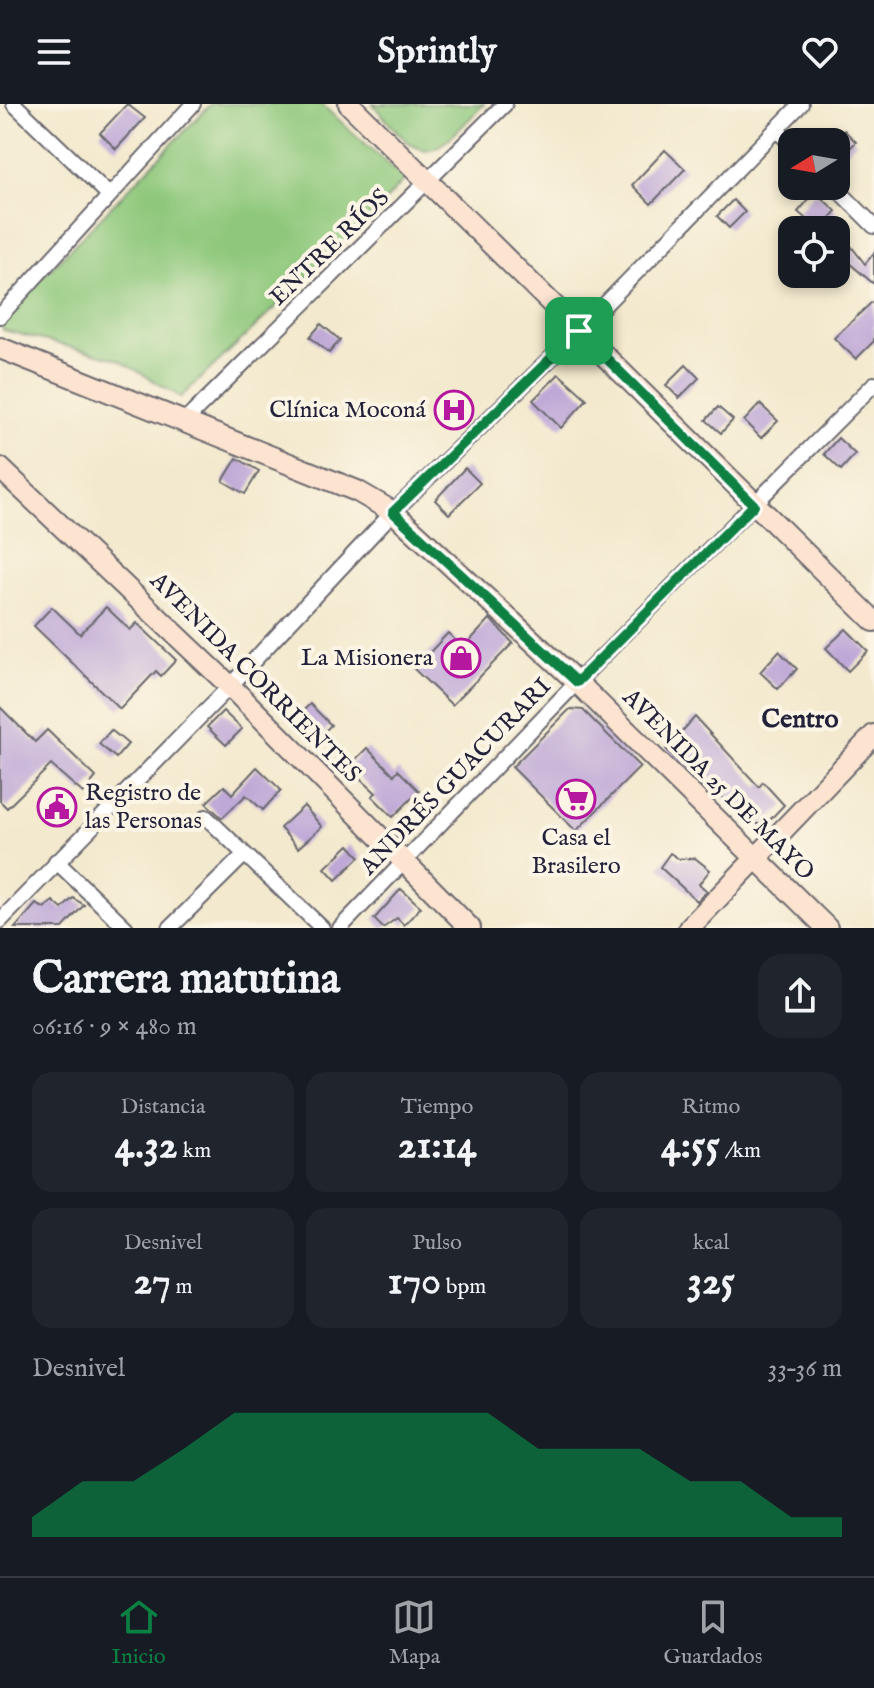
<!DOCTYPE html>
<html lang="es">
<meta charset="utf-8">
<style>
body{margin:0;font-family:"IM FELL English",serif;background:#20242c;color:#f1f3f6;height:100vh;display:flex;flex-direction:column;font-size:30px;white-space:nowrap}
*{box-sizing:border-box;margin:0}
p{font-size:26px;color:#9ea1a6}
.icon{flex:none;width:44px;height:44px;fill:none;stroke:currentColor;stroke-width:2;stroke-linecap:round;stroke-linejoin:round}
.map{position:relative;height:824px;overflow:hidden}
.drawer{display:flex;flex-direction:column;background:#171b24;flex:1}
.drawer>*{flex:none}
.needle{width:52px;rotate:259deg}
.tools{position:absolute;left:778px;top:24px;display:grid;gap:16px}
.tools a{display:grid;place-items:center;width:72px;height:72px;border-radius:16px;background:#171b24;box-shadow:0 4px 12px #0003;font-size:40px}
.pin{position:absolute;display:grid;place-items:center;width:68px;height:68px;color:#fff;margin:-34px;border-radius:16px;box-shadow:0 4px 12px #0006}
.round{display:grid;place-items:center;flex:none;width:84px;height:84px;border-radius:24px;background:#20242c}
.summary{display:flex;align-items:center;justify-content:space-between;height:136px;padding:0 32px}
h1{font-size:44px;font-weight:700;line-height:60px}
.metrics{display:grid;grid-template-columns:repeat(3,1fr);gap:12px;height:136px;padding:8px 32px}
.metrics div{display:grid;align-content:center;border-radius:20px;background:#20242c;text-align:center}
.metrics b{font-size:40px;font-weight:700}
.metrics small{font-size:22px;font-weight:400}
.metrics p{font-size:22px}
.chart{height:224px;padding:16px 32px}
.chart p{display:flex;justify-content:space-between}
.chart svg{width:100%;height:144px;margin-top:8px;fill:#0b8043;opacity:.7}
header{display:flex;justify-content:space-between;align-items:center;height:104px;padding:0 32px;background:#171b24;font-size:36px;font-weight:700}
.tabs{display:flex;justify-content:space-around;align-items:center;height:112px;border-top:2px solid #363941;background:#171b24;font-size:22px;color:#9ea1a6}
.tabs a{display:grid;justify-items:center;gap:4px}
.tabs .current{color:#0b8043}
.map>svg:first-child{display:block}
.green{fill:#8ec87c;stroke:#58755c;stroke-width:2}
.building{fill:#bea8d7}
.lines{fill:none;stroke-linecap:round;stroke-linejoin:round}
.minor-casing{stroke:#6b686e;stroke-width:18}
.secondary-casing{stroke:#6b686e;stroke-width:24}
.minor{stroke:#fff;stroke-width:14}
.secondary{stroke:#fde4d1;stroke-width:20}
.route-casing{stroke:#fff;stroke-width:16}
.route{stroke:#0b8043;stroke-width:10}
.labels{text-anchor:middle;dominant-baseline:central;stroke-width:8;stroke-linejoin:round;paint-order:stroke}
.street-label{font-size:24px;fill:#22223b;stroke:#fcf5e5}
.poi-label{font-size:24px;fill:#22223b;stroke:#fcf5e5;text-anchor:end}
.neighbourhood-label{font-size:26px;font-weight:bold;fill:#22223b;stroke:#fcf5e5}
</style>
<header><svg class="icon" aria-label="menu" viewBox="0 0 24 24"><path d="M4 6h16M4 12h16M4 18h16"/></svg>Sprintly<svg class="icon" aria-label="heart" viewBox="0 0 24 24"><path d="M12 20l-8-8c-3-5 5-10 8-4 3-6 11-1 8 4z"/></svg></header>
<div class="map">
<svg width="874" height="824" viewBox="0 0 874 824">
<rect width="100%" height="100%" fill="#fcf5e5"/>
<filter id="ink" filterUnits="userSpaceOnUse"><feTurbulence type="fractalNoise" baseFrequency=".0125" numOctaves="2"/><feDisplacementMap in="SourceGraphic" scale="16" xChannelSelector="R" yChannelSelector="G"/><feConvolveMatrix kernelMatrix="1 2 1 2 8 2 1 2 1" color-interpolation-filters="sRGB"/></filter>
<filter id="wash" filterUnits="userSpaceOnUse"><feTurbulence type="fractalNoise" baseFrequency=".006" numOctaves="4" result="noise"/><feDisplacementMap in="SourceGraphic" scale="32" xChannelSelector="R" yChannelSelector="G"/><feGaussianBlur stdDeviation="1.8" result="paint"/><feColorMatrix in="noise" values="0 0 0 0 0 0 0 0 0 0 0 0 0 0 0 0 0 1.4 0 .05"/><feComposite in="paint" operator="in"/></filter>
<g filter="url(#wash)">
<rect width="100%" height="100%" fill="#f3e9ce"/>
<g class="green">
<path d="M211,0h110l84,75 -38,42 -186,176 -64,-38 -114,-29 -2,-10z"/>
<path d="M373,0h111c-56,58 -58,64 -111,0z"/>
</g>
<g id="blocks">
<g class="building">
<path d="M127,0l18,14 -29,31 -16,-16z"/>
<path d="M844,26l12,12 -20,20v-25z"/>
<path d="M665,46l20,19 -34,35 -19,-19z"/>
<path d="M815,88l21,19 -17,19 -21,-18z"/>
<path d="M733,96l12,12 -16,16 -12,-12z"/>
<path d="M844,133l21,27 9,-11v31l-38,-32v-8z"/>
<path d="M874,196v41l-18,18 -22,-21z"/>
<path d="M321,220l19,16 -11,13 -19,-16z"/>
<path d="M686,261l13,13 -20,20 -13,-13z"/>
<path d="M559,270l28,25 -26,29 -28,-28z"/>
<path d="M760,300l18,17 -17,17 -17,-17z"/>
<path d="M718,303l15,13 -12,13 -15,-13z"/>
<path d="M838,334l17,16 -14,16 -17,-16z"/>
<path d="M237,354l22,13 -14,23 -22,-13z"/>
<path d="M465,364l15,15 -31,31 -14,-14z"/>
<path d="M52,503l28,27 26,-27 24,23 7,-7 39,37 -15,16 -5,-5 -36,38 -86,-83z"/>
<path d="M490,515l23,24 -61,62 -38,-36 34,-36 15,15z"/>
<path d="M846,525l22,22 -20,20 -22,-23z"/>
<path d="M779,547l18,18 -19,20 -18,-17z"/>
<path d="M310,600l21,21 -14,14 -21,-21z"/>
<path d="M0,603l35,35 12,-12 49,47 -13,16 -32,-28 -44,43 -7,-7z"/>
<path d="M570,605l13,1 57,57 -64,64 -64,-64z"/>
<path d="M223,607l19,18 -16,16 -19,-18z"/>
<path d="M695,613l64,70 4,-5 21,23 -19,20 -14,-2 -42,-38 -5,4 -38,-40z"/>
<path d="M111,626l17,14 -12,14 -17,-14z"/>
<path d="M367,644l27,27 4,-5 21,21 -26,26 -21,-21 4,-3 -28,-26z"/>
<path d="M257,663l24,23 -18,20 -17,-15 -24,23 -16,-15 18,-17 8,8z"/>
<path d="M304,702l18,21 -24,21 -18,-20z"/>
<path d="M349,741l11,12 -24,23 -11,-12z"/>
<path d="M670,749l9,6 16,-1 15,12 -11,14 8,7 -10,10 -37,-34z"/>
<path d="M401,785l20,18 -17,18 -7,-7 -14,10 -9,-9z"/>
<path d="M73,794l11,7 -21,23h-48l21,-24 8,4 9,-7 9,8z"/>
</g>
</g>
</g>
<g filter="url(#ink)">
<use href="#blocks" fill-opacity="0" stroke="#6b686e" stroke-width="2"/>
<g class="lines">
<defs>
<g id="minor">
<path d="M14,0l94,90"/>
<path d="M776,25l16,16"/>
<path d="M834,82l40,40"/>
<path d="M0,212l193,-212"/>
<path d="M185,317l320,-317"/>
<path d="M206,713l116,111"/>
<path d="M56,757l70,67"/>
<path d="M0,817l230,-235 163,-174 186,-181 222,-227"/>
<path d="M170,824l74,-73"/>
<path d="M340,824l237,-246 297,-298"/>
</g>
<g id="secondary">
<path d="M349,0l525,517"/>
<path d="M0,244l357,143 36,21 184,170 250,246"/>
<path d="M0,364l230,218 240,242"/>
<path d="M689,824l185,-193"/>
</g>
</defs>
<use href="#minor" class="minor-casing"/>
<use href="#secondary" class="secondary-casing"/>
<use href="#minor" class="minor"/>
<use href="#secondary" class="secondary"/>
</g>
</g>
<g class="lines" filter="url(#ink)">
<defs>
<path id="route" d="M579,227l175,174 -177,177 -184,-170z"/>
</defs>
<use href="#route" class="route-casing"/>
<use href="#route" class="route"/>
</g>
<defs>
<symbol id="hospital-ring" viewBox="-11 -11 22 22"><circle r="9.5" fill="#fcf5e5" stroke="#b5179e" stroke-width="1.5"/><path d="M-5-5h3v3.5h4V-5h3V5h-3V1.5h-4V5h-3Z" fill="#b5179e"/></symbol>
<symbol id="shop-ring" viewBox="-11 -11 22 22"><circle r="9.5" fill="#fcf5e5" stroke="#b5179e" stroke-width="1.5"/><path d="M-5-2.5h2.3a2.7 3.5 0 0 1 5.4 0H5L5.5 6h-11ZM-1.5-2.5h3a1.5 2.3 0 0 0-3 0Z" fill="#b5179e"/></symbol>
<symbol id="supermarket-ring" viewBox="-11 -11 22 22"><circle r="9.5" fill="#fcf5e5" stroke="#b5179e" stroke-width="1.5"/><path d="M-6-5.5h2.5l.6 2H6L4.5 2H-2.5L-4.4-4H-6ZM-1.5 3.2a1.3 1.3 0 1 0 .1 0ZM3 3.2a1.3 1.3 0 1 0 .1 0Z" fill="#b5179e"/></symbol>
<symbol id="civic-ring" viewBox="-11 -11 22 22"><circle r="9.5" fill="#fcf5e5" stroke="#b5179e" stroke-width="1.5"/><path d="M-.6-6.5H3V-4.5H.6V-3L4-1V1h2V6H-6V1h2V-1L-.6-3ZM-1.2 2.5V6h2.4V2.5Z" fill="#b5179e"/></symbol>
</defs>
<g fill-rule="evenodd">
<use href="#hospital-ring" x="432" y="284" width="44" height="44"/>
<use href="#shop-ring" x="439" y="532" width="44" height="44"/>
<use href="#supermarket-ring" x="554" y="673" width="44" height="44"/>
<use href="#civic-ring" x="35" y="681" width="44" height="44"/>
</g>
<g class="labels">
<g class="street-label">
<text transform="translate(330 144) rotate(-44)">ENTRE RÍOS</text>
<text transform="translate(255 574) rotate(45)">AVENIDA CORRIENTES</text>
<text transform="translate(456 673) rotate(-46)">ANDRÉS GUACURARI</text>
<text transform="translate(718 681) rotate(45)">AVENIDA 25 DE MAYO</text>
</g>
<g class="poi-label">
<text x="426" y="306">Clínica Moconá</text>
<text x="433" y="554">La Misionera</text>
<text x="85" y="689" text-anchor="start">Registro de<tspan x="85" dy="28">las Personas</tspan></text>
<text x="576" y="734" text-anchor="middle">Casa el<tspan x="576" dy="28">Brasilero</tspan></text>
</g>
<g class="neighbourhood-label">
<text x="800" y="615">Centro</text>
</g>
</g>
</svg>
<div class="tools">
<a><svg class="needle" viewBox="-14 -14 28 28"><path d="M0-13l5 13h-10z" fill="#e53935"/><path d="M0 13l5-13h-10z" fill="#9ea1a6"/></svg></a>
<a><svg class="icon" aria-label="locate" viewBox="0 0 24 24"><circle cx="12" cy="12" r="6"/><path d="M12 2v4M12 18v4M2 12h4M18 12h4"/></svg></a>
</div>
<div class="pin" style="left:579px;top:227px;background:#1e9e55"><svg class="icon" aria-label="arrive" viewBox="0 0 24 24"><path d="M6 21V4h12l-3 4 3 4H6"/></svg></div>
</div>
<section class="drawer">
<div class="summary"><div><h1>Carrera matutina</h1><p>06:16 · 9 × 480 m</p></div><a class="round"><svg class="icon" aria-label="share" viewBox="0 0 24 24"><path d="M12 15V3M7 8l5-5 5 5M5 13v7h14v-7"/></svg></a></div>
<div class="metrics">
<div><p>Distancia</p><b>4.32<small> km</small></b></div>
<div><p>Tiempo</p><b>21:14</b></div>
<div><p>Ritmo</p><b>4:55<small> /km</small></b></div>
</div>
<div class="metrics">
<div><p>Desnivel</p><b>27<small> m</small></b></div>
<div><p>Pulso</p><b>170<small> bpm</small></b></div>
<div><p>kcal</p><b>325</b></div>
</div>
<div class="chart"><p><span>Desnivel</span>33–36 m</p>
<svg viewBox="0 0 160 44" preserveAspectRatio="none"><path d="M0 44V38L10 27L20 27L30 17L40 6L50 6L60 6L70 6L80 6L90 6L100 17L110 17L120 17L130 27L140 27L150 38L160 38V44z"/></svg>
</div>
</section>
<nav class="tabs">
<a class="current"><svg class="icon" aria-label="home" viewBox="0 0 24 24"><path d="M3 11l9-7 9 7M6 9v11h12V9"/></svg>Inicio</a>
<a><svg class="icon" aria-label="map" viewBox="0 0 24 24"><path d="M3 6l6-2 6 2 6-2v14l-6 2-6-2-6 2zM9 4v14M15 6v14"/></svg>Mapa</a>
<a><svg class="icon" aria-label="saved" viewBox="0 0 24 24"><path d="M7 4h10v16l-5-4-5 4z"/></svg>Guardados</a>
</nav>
